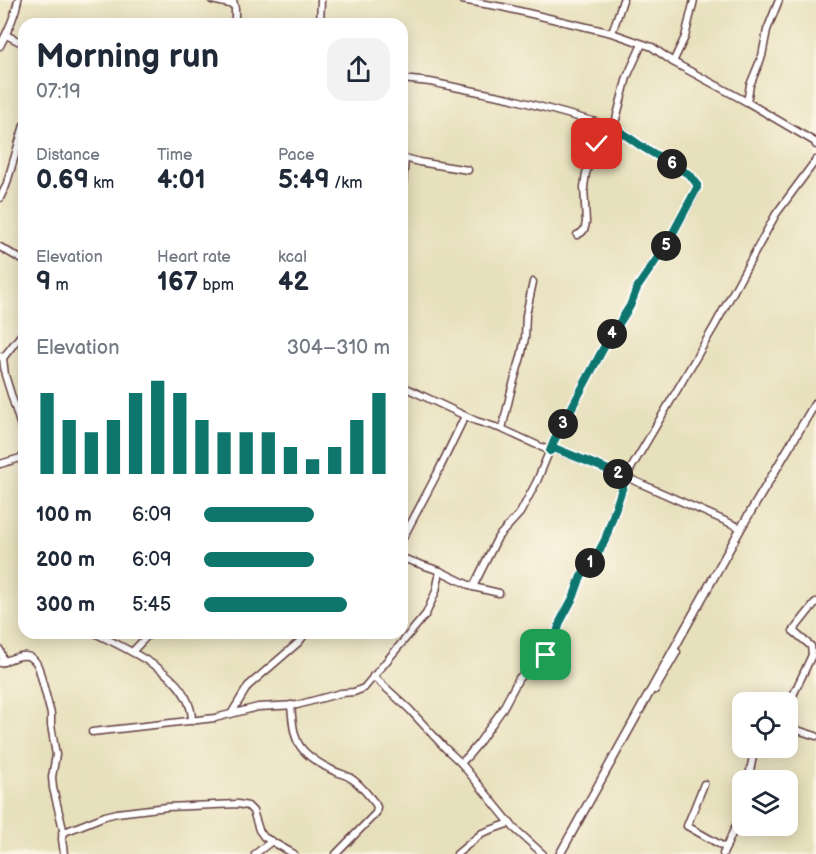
<!DOCTYPE html>
<meta charset="utf-8">
<style>
body{margin:0;font-family:"Balsamiq Sans",sans-serif;background:#f2f2f3;color:#1f2937;height:100vh;display:flex;flex-direction:column;font-size:22px;white-space:nowrap}
*{box-sizing:border-box;margin:0}
p{font-size:20px;color:#747a83}
.icon{flex:none;width:33px;height:33px;fill:none;stroke:currentColor;stroke-width:2;stroke-linecap:round;stroke-linejoin:round}
.map{position:relative;flex:1;overflow:hidden}
.sheet{position:absolute;left:18px;top:18px;width:390px;height:621px;display:flex;flex-direction:column;background:#fff;border-radius:18px;box-shadow:0 3px 15px #0003}
.sheet>*{flex:none}
.controls{position:absolute;left:732px;top:692px;display:grid;gap:12px}
.controls a{display:grid;place-items:center;width:66px;height:66px;border-radius:12px;background:#fff;box-shadow:0 3px 15px #0003;font-size:30px}
.pin{position:absolute;display:grid;place-items:center;width:51px;height:51px;color:#fff;margin:-26px;border-radius:12px;box-shadow:0 3px 9px #0006}
.km{position:absolute;width:30px;height:30px;margin:-15px;border-radius:50%;background:#222;color:#fff;font-size:16px;line-height:30px;text-align:center}
.round{display:grid;place-items:center;flex:none;width:63px;height:63px;border-radius:18px;background:#f2f2f3}
.summary{display:flex;align-items:center;justify-content:space-between;height:102px;padding:0 18px}
h1{font-size:33px;font-weight:700;line-height:45px}
.figures{display:grid;grid-template-columns:repeat(3,1fr);gap:9px;height:102px;padding:6px 18px}
.figures div{display:grid;align-content:center}
.figures b{font-size:26px;font-weight:700}
.figures small{font-size:16px;font-weight:400}
.figures p{font-size:16px}
.chart{height:168px;padding:12px 18px}
.chart p{display:flex;justify-content:space-between}
.chart svg{width:100%;height:108px;margin-top:6px;stroke:#0f766e;stroke-width:6}
ul{padding:0 18px;list-style:none;font-size:20px}
li{display:grid;grid-template-columns:96px 72px 1fr;align-items:center;height:45px}
li i{height:15px;border-radius:8px;background:#0f766e}
.map>svg:first-child{display:block}
.lines{fill:none;stroke-linecap:round;stroke-linejoin:round}
.minor-casing{stroke:#623c41;stroke-width:9}
.tertiary-casing{stroke:#623c41;stroke-width:10}
.minor{stroke:#fff;stroke-width:6}
.tertiary{stroke:#fff;stroke-width:7}
.route-casing{stroke:#fff;stroke-width:12}
.route{stroke:#0f766e;stroke-width:8}
</style>
<div class="map">
<svg width="816" height="854" viewBox="0 0 816 854">
<rect width="100%" height="100%" fill="#fcf5e5"/>
<filter id="ink" filterUnits="userSpaceOnUse"><feTurbulence type="fractalNoise" baseFrequency=".0167" numOctaves="2"/><feDisplacementMap in="SourceGraphic" scale="12" xChannelSelector="R" yChannelSelector="G"/><feConvolveMatrix kernelMatrix="1 2 1 2 8 2 1 2 1" color-interpolation-filters="sRGB"/></filter>
<filter id="wash" filterUnits="userSpaceOnUse"><feTurbulence type="fractalNoise" baseFrequency=".008" numOctaves="4" result="noise"/><feDisplacementMap in="SourceGraphic" scale="24" xChannelSelector="R" yChannelSelector="G"/><feGaussianBlur stdDeviation="1.35" result="paint"/><feColorMatrix in="noise" values="0 0 0 0 0 0 0 0 0 0 0 0 0 0 0 0 0 1.4 0 .05"/><feComposite in="paint" operator="in"/></filter>
<g filter="url(#wash)">
<rect width="100%" height="100%" fill="#e7e0bc"/>
</g>
<g filter="url(#ink)">
<g class="lines">
<defs>
<g id="minor">
<path d="M212,0l22,5"/>
<path d="M233,0l2,9v15"/>
<path d="M462,0l40,7 110,26 40,14 21,15 74,40 68,40 1,3"/>
<path d="M320,24l1,-24"/>
<path d="M612,33l11,-33"/>
<path d="M6,35l18,9"/>
<path d="M0,46c8,-15 15,-30 18,-46"/>
<path d="M673,62l12,-25 9,-37"/>
<path d="M402,79l28,3 79,16 105,29 27,19 49,29 7,9 -2,10 -28,50 -30,44 -7,18 -27,43 -49,91 -17,41 -17,32 -22,24 -25,50"/>
<path d="M747,102l3,-17 12,-29 5,-26 12,-30"/>
<path d="M402,157l17,5 49,8"/>
<path d="M402,195l3,-37"/>
<path d="M0,198l6,-12 18,-61"/>
<path d="M577,235c7,-3 8,-6 9,-13l-2,-35 2,-14 11,-29 17,-17 13,-50 15,-33"/>
<path d="M0,247l24,14"/>
<path d="M0,356l3,2 2,17 19,61"/>
<path d="M3,358l21,-27"/>
<path d="M402,386l74,35 26,8 48,22 4,-2 72,28 115,51"/>
<path d="M502,429l9,-38 10,-34 4,-19 1,-23 7,-33"/>
<path d="M0,464l24,-7"/>
<path d="M402,540l35,-66 28,-58"/>
<path d="M402,558l38,13 33,16 26,6"/>
<path d="M95,633c34,18 97,42 97,88"/>
<path d="M0,650l4,12"/>
<path d="M132,652l18,-19"/>
<path d="M0,663c16,-6 32,-15 39,6l12,45v11l5,30 -4,22 1,11 10,41 -1,10 2,15"/>
<path d="M373,676l36,33 36,39 16,15"/>
<path d="M655,690l22,-38"/>
<path d="M291,705c3,37 5,46 39,64 7,4 15,5 22,10 9,6 16,16 23,24l2,4 -1,6 -40,41"/>
<path d="M788,706l24,-51 -1,-9 -18,-15 23,-29"/>
<path d="M231,714l17,-28 51,-44 7,-9"/>
<path d="M788,727l28,9"/>
<path d="M92,732l123,-14 43,-11 39,-2 44,-12 13,-1 10,-4 62,-74 10,-23 4,-20"/>
<path d="M748,780l6,-28 3,-5"/>
<path d="M704,784l-17,42 39,22"/>
<path d="M62,833l43,-17 12,-3 50,-6 71,-3 10,2 5,5 6,19 5,7 30,17"/>
<path d="M255,854l17,-13"/>
<path d="M457,854l25,-21 28,-10"/>
<path d="M543,854l-29,-26 -53,-65 7,-7 10,-12 24,-34 17,-32 27,-23 8,-11 6,-22 14,-26 7,-20 16,-21 8,-15 21,-63 88,-150 62,-113 40,-54"/>
<path d="M723,854l18,-40 1,-7"/>
</g>
<path id="tertiary" d="M560,854l181,-326 75,-126"/>
</defs>
<use href="#minor" class="minor-casing"/>
<use href="#tertiary" class="tertiary-casing"/>
<use href="#minor" class="minor"/>
<use href="#tertiary" class="tertiary"/>
</g>
</g>
<g class="lines" filter="url(#ink)">
<defs>
<path id="route" d="M546,655l8,-11 6,-22 14,-26 7,-20 16,-21 8,-15 21,-63 -72,-29 -4,3 4,-10 49,-92 27,-43 7,-18 30,-44 30,-56v-4l-7,-9 -49,-29 -27,-19 -17,17"/>
</defs>
<use href="#route" class="route-casing"/>
<use href="#route" class="route"/>
</g>
</svg>
<div class="controls">
<a><svg class="icon" aria-label="locate" viewBox="0 0 24 24"><circle cx="12" cy="12" r="6"/><path d="M12 2v4M12 18v4M2 12h4M18 12h4"/></svg></a>
<a><svg class="icon" aria-label="layers" viewBox="0 0 24 24"><path d="M12 4l9 5-9 5-9-5zM3 14l9 5 9-5"/></svg></a>
</div>
<div class="pin" style="left:546px;top:655px;background:#1e9e55"><svg class="icon" aria-label="arrive" viewBox="0 0 24 24"><path d="M6 21V4h12l-3 4 3 4H6"/></svg></div>
<div class="pin" style="left:597px;top:144px;background:#d93025"><svg class="icon" aria-label="check" viewBox="0 0 24 24"><path d="M5 12l5 5 9-10"/></svg></div>
<b class="km" style="left:590px;top:563px">1</b>
<b class="km" style="left:618px;top:474px">2</b>
<b class="km" style="left:563px;top:424px">3</b>
<b class="km" style="left:612px;top:334px">4</b>
<b class="km" style="left:666px;top:246px">5</b>
<b class="km" style="left:672px;top:164px">6</b>
<section class="sheet">
<div class="summary"><div><h1>Morning run</h1><p>07:19</p></div><a class="round"><svg class="icon" aria-label="share" viewBox="0 0 24 24"><path d="M12 15V3M7 8l5-5 5 5M5 13v7h14v-7"/></svg></a></div>
<div class="figures">
<div><p>Distance</p><b>0.69<small> km</small></b></div>
<div><p>Time</p><b>4:01</b></div>
<div><p>Pace</p><b>5:49<small> /km</small></b></div>
</div>
<div class="figures">
<div><p>Elevation</p><b>9<small> m</small></b></div>
<div><p>Heart rate</p><b>167<small> bpm</small></b></div>
<div><p>kcal</p><b>42</b></div>
</div>
<div class="chart"><p><span>Elevation</span>304–310 m</p>
<svg viewBox="0 0 160 44" preserveAspectRatio="none"><path d="M5 44V11M15 44V22M25 44V27M35 44V22M45 44V11M55 44V6M65 44V11M75 44V22M85 44V27M95 44V27M105 44V27M115 44V33M125 44V38M135 44V33M145 44V22M155 44V11"/></svg>
</div>
<ul>
<li><b>100 m</b>6:09<i style="width:59%"></i></li>
<li><b>200 m</b>6:09<i style="width:59%"></i></li>
<li><b>300 m</b>5:45<i style="width:77%"></i></li>
</ul>
</section>
</div>
